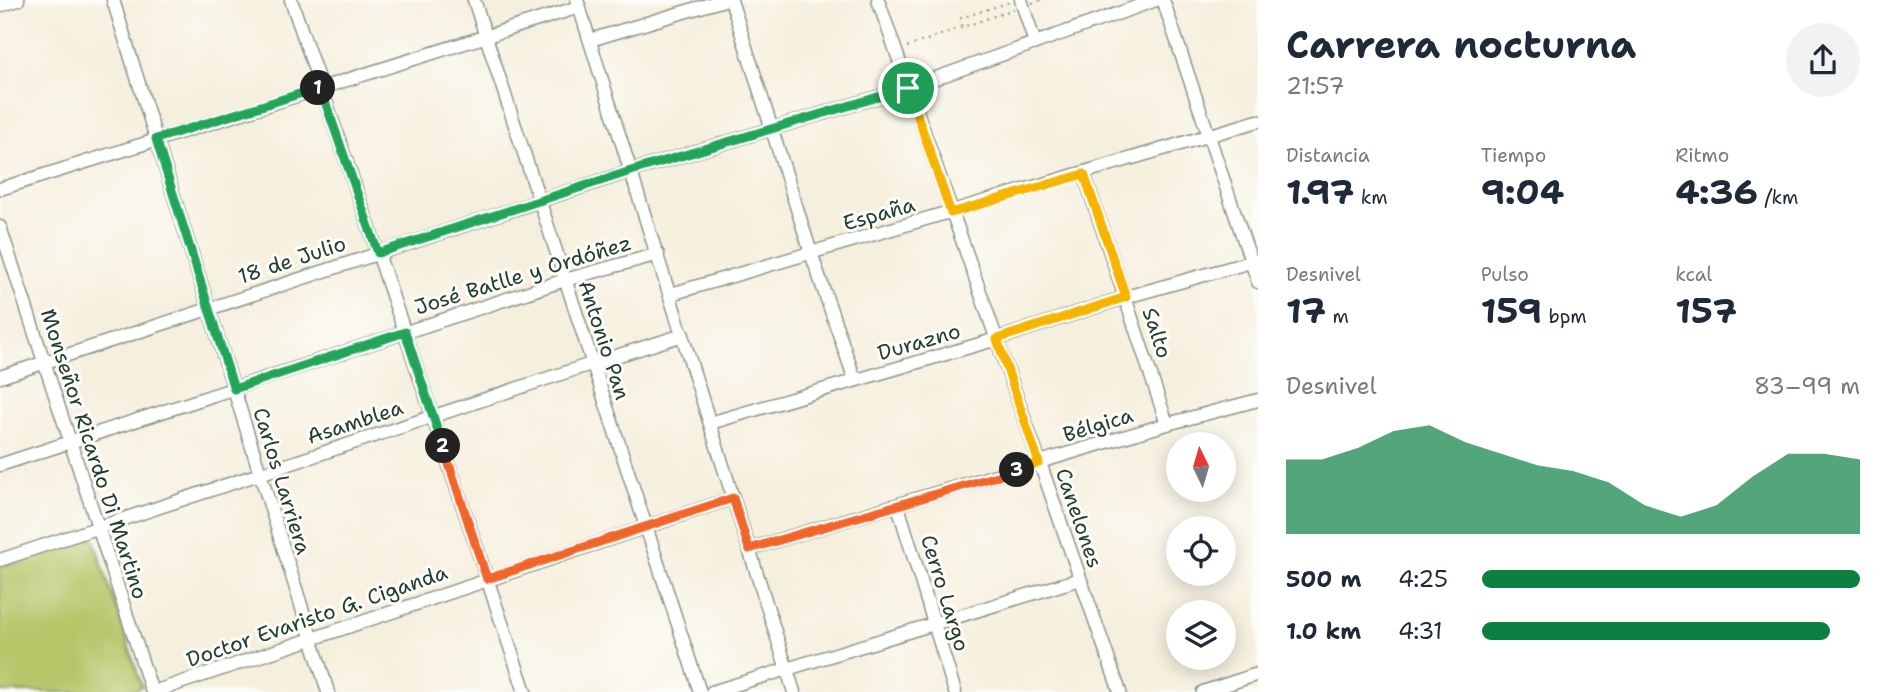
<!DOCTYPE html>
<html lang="es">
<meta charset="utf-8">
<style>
body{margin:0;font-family:"Shantell Sans",sans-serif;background:#f2f2f3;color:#1f2937;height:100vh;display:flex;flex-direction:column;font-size:26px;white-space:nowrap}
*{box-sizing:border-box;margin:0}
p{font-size:23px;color:#747a83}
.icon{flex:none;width:38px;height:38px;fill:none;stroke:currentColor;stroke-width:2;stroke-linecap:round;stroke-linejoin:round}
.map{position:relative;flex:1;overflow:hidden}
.drawer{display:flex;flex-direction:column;background:#fff;width:630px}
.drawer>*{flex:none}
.needle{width:46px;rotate:355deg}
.controls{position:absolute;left:1166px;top:432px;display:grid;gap:14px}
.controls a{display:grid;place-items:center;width:70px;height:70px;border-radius:50%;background:#fff;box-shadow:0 4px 18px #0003;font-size:35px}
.pin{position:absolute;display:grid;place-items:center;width:60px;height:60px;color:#fff;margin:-30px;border:4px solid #fff;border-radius:50%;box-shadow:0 2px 7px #0007}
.km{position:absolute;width:35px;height:35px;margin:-18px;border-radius:50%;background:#222;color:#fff;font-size:19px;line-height:35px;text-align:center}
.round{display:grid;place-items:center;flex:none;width:74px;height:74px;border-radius:37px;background:#f2f2f3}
.summary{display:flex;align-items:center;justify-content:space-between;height:119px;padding:0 28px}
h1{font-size:38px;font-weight:700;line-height:52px}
.metrics{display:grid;grid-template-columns:repeat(3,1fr);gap:10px;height:119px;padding:7px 28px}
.metrics div{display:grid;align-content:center}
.metrics b{font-size:35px;font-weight:700}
.metrics small{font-size:19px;font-weight:400}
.metrics p{font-size:19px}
.chart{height:196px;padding:14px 28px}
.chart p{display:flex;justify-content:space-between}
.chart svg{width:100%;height:126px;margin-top:7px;fill:#0b8043;opacity:.7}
ul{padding:0 28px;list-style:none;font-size:23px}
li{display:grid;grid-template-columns:112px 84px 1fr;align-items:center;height:52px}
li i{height:18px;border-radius:9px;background:#0b8043}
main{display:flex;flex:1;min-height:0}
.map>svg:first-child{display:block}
.green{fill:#b5c568;stroke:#6a814e;stroke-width:2}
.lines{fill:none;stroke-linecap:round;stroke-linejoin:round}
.minor-casing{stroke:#8a9688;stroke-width:15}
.path{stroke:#8a9688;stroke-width:2;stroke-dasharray:2 5;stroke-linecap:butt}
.minor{stroke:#fff;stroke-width:12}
.split-1-casing{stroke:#fff;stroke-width:14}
.split-2-casing{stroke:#fff;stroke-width:14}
.split-3-casing{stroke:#fff;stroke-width:14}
.split-4-casing{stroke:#fff;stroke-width:14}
.split-1{stroke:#22a559;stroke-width:9}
.split-2{stroke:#22a559;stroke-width:9}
.split-3{stroke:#f0652b;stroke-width:9}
.split-4{stroke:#f5b400;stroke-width:9}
.labels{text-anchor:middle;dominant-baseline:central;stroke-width:6;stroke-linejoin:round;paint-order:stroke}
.street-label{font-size:21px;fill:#1f3d34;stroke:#fdfcf7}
</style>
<main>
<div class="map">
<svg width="1258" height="692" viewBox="0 0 1258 692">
<rect width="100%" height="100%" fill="#fdfcf7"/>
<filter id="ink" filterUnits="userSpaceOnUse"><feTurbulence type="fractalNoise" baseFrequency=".0143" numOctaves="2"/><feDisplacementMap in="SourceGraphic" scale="14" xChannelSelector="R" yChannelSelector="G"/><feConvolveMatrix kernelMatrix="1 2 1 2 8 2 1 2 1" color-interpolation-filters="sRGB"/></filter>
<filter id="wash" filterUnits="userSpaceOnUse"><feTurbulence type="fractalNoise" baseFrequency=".00686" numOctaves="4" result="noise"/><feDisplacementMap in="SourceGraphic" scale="28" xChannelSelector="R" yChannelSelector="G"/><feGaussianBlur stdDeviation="1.57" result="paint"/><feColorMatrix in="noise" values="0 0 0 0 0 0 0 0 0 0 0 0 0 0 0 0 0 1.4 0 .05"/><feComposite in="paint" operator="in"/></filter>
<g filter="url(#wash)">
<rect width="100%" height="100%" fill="#f5efdd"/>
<path class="green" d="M93,537l49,150 -16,5h-126v-125z"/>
</g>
<g filter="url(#ink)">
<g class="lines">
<defs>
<g id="minor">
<path d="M113,0l215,692"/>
<path d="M291,0l87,253 147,439"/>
<path d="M474,0l226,692"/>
<path d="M577,0l217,692"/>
<path d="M731,0l80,253 44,127"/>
<path d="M878,0l242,692"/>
<path d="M1021,0l14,43"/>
<path d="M1163,0l95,282"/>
<path d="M0,6l18,-6"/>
<path d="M590,40l134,-40"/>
<path d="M1084,174l83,250"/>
<path d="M0,189l579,-182"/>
<path d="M0,227l152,465"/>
<path d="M671,294l587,-173"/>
<path d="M0,377l631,-206 277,-83 248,-88"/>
<path d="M710,423l287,-84 129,-42 132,-37"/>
<path d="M0,465l565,-185 93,-26"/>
<path d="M898,506l57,186"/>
<path d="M749,549l418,-125 91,-24"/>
<path d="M0,560l591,-196 92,-29"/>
<path d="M153,692l580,-194"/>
<path d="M712,692l368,-113"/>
<path d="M1203,692l55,-18"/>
</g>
</defs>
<use href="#minor" class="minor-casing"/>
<g class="path">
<path d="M1032,3l9,-3"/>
<path d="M962,26l-1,-8 49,-16"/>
<path d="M907,47l107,-38"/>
</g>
<use href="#minor" class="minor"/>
</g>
</g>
<g class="lines" filter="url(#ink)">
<defs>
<path id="split-1" d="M318,88l2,-1 58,166 253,-82 277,-83"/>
<path id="split-2" d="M318,88l-162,51 78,250 171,-57 38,114"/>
<path id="split-3" d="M443,446l44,133 246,-81 16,51 268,-79"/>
<path id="split-4" d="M908,88l43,125 133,-39 42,123 -129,42 42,124 -22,7"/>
</defs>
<use href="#split-1" class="split-1-casing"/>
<use href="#split-2" class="split-2-casing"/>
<use href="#split-3" class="split-3-casing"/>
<use href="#split-4" class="split-4-casing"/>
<use href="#split-1" class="split-1"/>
<use href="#split-2" class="split-2"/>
<use href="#split-3" class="split-3"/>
<use href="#split-4" class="split-4"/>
</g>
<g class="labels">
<g class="street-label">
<text transform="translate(879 214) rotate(-16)">España</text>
<text transform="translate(292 260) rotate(-18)">18 de Julio</text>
<text transform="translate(523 275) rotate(-17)">José Batlle y Ordóñez</text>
<text transform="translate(1157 333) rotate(72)">Salto</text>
<text transform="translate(604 340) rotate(72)">Antonio Pan</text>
<text transform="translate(919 342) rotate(-16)">Durazno</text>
<text transform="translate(355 422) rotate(-18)">Asamblea</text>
<text transform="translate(1098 425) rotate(-17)">Bélgica</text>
<text transform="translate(94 454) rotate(72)">Monseñor Ricardo Di Martino</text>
<text transform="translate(282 481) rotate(73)">Carlos Larriera</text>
<text transform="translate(1079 518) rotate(71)">Canelones</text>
<text transform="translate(945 593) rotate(73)">Cerro Largo</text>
<text transform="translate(317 616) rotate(-19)">Doctor Evaristo G. Ciganda</text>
</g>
</g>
</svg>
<div class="controls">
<a><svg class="needle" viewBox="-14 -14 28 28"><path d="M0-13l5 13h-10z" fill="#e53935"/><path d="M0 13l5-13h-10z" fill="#747a83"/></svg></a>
<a><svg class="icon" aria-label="locate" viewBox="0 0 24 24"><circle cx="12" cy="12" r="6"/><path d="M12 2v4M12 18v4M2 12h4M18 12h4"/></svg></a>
<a><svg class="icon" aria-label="layers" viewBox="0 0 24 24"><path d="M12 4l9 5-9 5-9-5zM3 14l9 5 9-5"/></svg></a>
</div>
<div class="pin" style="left:908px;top:88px;background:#1e9e55"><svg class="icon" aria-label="arrive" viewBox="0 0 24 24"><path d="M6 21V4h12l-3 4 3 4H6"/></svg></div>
<b class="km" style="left:318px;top:88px">1</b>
<b class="km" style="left:443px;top:446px">2</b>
<b class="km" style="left:1017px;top:470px">3</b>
</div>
<section class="drawer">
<div class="summary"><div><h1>Carrera nocturna</h1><p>21:57</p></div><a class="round"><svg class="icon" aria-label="share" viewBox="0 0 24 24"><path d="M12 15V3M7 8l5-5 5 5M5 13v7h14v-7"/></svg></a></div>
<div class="metrics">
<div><p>Distancia</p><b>1.97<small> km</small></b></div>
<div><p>Tiempo</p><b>9:04</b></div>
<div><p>Ritmo</p><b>4:36<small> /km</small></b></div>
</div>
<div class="metrics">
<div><p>Desnivel</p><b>17<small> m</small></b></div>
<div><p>Pulso</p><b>159<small> bpm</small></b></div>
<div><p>kcal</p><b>157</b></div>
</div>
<div class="chart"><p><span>Desnivel</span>83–99 m</p>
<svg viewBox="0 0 160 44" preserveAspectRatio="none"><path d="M0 44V18L10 18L20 14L30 8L40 6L50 12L60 16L70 20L80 22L90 26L100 34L110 38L120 34L130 24L140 16L150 16L160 18V44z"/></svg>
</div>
<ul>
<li><b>500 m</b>4:25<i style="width:100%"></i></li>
<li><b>1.0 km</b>4:31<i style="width:92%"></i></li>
</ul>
</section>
</main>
